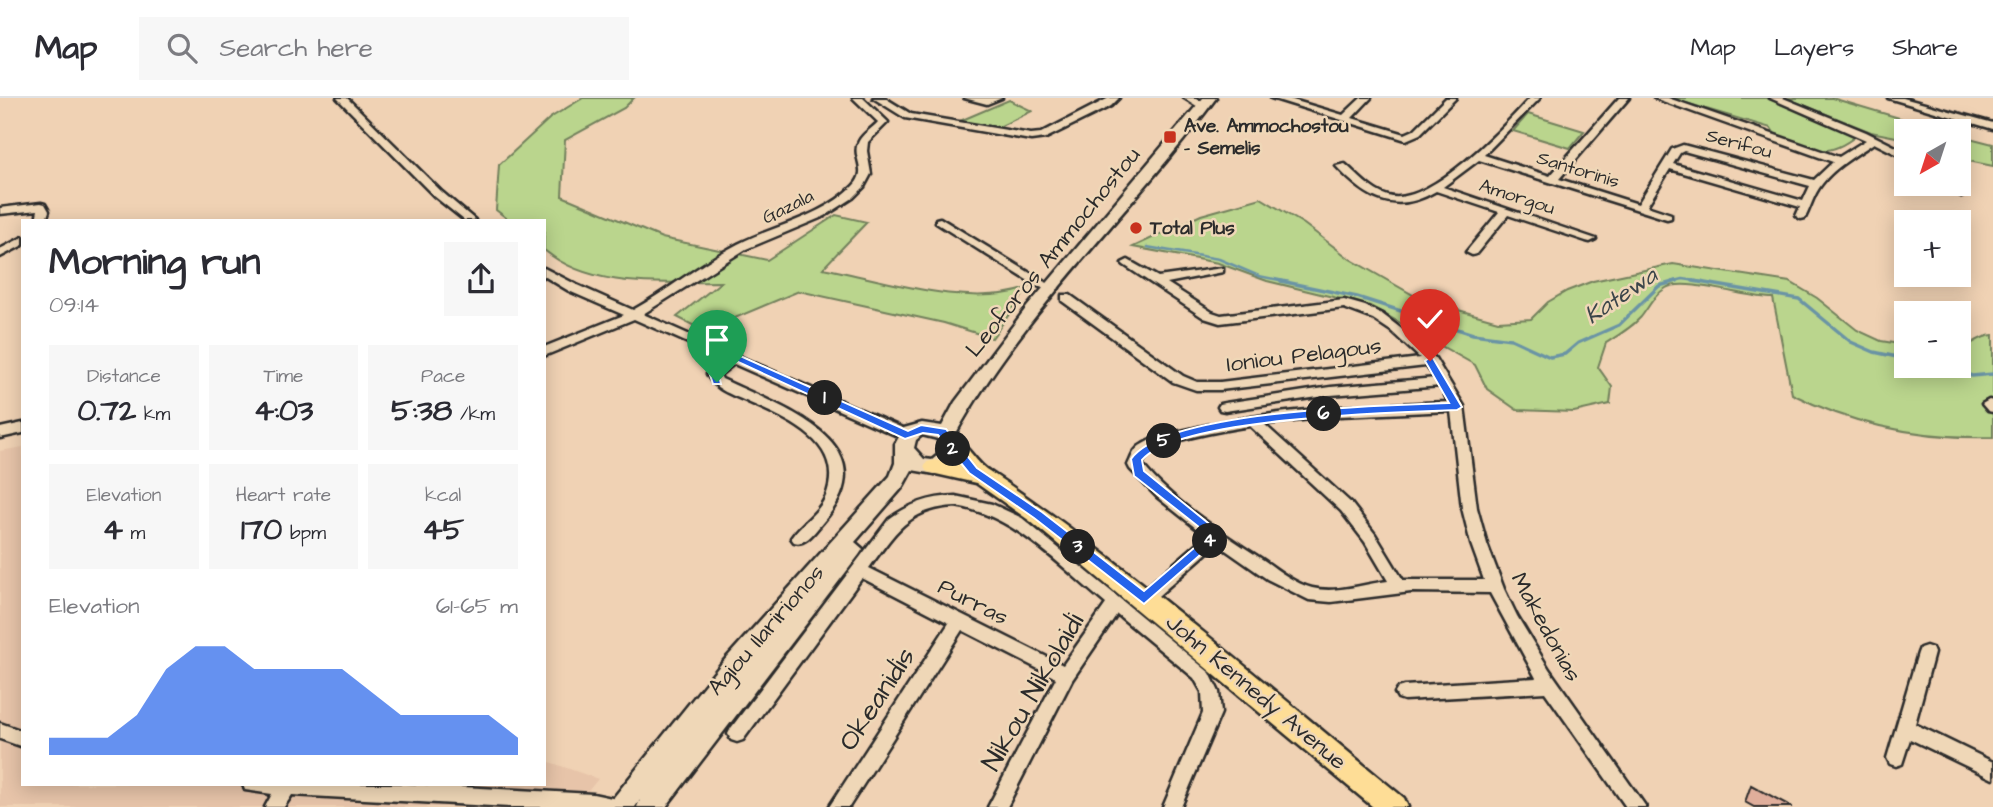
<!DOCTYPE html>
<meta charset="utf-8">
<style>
body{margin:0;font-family:"Architects Daughter",sans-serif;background:#f7f7f7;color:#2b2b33;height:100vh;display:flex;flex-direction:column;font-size:26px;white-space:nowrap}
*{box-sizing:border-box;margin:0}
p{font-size:23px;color:#7c7c81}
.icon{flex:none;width:38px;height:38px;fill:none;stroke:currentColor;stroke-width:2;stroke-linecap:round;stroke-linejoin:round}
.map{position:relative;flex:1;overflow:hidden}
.sheet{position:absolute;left:21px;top:121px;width:525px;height:567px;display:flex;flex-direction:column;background:#fff;border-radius:0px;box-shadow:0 4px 18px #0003}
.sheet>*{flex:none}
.needle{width:46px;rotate:219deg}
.tools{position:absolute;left:1894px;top:21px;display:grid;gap:14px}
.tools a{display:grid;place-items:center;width:77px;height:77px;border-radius:0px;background:#fff;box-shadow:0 4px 18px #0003;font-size:35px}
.pin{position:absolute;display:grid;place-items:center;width:60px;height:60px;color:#fff;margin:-72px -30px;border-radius:50% 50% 50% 0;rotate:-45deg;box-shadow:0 0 7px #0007}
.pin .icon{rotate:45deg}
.km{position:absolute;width:35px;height:35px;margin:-18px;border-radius:50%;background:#222;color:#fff;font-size:19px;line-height:35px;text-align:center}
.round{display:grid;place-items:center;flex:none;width:74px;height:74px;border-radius:0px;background:#f7f7f7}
.headline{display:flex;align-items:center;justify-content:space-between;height:119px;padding:0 28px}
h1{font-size:38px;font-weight:700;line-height:52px}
.metrics{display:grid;grid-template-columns:repeat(3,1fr);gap:10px;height:119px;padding:7px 28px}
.metrics div{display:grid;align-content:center;border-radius:0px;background:#f7f7f7;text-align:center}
.metrics b{font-size:30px;font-weight:700}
.metrics small{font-size:19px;font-weight:400}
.metrics p{font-size:19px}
.chart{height:196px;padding:14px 28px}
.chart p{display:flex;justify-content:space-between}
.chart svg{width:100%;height:126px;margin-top:7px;fill:#2563eb;opacity:.7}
header{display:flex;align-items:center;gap:42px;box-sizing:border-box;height:98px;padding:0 35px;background:#fff;border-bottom:2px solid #e1e1e2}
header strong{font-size:33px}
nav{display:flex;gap:38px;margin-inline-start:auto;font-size:24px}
.search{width:490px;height:63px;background:#f7f7f7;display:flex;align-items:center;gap:18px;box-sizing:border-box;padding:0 24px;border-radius:0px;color:#7c7c81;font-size:26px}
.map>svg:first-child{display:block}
.built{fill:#e7c4a9}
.green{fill:#bad58d;stroke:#72805c;stroke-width:2}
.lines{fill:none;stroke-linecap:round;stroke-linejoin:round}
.stream-far1{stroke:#6b94a5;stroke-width:2.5}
.stream{stroke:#6b94a5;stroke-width:3.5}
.building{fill:#e0ae9b;stroke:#2b2b2b;stroke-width:2}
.street-casing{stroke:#2b2b2b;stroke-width:5}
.secondary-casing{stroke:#2b2b2b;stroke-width:5}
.primary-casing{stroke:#2b2b2b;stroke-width:5}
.street{fill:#efd7b7;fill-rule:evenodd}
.secondary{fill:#efd7b7;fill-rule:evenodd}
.primary{fill:#fedd96;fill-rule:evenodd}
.route{fill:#2563eb;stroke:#fff;stroke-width:2}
.poi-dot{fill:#c8321e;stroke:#efd7b7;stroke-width:2.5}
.labels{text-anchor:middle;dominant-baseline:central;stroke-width:5;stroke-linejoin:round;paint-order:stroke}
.far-poi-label{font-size:19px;font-weight:bold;fill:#2b2b2b;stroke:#efd7b7;text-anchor:start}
.far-street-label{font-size:19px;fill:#2b2b2b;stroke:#efd7b7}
.street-label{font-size:23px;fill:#2b2b2b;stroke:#efd7b7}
.water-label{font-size:24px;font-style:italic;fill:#3b454a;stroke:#efd7b7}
.near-street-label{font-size:28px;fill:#2b2b2b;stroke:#efd7b7}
</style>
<header>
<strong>Map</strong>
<div class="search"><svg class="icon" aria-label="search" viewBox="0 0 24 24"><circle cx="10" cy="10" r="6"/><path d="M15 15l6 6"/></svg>Search here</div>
<nav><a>Map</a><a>Layers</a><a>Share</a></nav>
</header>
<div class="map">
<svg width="1993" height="709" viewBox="0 0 1993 709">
<rect width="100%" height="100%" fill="#f0d2b4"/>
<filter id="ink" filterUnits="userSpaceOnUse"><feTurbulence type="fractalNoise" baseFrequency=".0143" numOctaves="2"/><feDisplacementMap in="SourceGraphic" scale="14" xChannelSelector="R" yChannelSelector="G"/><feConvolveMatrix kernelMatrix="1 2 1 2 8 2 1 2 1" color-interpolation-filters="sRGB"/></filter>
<g filter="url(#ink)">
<path class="built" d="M23,349v337h521v-24l54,19 -23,28h-575v-356z"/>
<g class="green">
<path d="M583,0h51l-10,10 -59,32 -3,56 100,42 105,22 69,-45 31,7 -44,46c61,12 145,41 205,20l-36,50 -48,-15 -145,-32 -95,40 -27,-14 44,-35c-58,0 -129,8 -177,-32v-30h-35l-13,-10 3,-45 51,-47z"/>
<path d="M1669,0h98l89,38c-33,26 -46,11 -81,-2l-4,-6z"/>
<path d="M1786,0h46l111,33h-37v8l-35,-7z"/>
<path d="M1009,2l23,11 -35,17 -37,-7z"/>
<path d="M1528,16l56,17 -14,17 -57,-17z"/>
<path d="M1958,37l35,9v22l-35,-7z"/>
<path d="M1261,100l43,26 46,35 72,41 76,21 33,-2 17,-17 19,-11 26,-10 80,-17 117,18 27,16 40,32 24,11 25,4v21h52v-16c14,-4 20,-14 35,-15v102c-71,2 -138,-11 -201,-43l-19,-96c-25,0 -88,-21 -107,-10 -12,7 -17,19 -25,29 -10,11 -22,18 -35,26l-8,24 14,20 -2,17 -36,8 -57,-2 -30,-21 -12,-24 -105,-59 -103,-25 -49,-18 -85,-16 68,-32z"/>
</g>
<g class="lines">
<g class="stream-far1">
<path d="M1147,149l72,12 40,17 30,6"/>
<path d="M1671,184l12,-3 20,3"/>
</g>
<g class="stream">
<path d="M1281,183l76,16 116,37 38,5 39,18 15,-3 13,-11 41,-18 40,-39 18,-5"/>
<path d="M1693,183l106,18 52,43 23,10 32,7"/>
<path d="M1942,268l30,10 21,-2"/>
</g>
</g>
<path class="building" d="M1751,687l41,22h-38l-9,-5z"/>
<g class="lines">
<defs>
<g id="street">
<path d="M337,0h10l95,94 33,28h-11l-30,-24z"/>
<path d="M853,0h10l25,24 -20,20 -1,9 4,23 -7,13 -11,11 -28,18 -79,33 -103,65 90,40h6l2,3 173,76 2,3 -2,3h-10l-170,-75 -14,11 2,4c56,27 171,63 101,143 -8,9 -17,24 -29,20l-3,-4c10,-15 28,-25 35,-42 20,-52 -37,-76 -76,-93 -16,-8 -35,-12 -43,-29l17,-15 -90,-40 -90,37v-9l80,-32 -55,-24 -25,-15v-8l33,17 56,25c36,-20 68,-47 105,-66 38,-19 84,-27 115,-58 17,-17 -3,-29 6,-45 4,-8 13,-12 19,-19z"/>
<path d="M873,0h12l26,16 120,20 10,-1 68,-35h10l-8,8 -65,32 -15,2 -126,-22z"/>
<path d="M964,0h38l-15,6z"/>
<path d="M1184,0h12l12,8 -8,2z"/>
<path d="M1271,0h15l57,17 18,-17h10l-19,20 53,16 9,-4 32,-32h10l-36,36 -14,6z"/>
<path d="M1530,0h10l-56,57 66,21 69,-78h10l-70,81 79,25 34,-55 11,-4 131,35 19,-18 -179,-64h14l171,59 27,-17 -96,-42h13l83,34 40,20v7l-32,-16c-18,12 -39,24 -52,41 -9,11 -11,23 -17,34l-4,1 -5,-3 4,-9 -130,-38 -23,37 24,8v4l-4,1 -188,-59 -36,27 153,52 -6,3 -4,-1 -78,-26 -32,39 -4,1 -6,-3 33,-40 -63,-21c-42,25 -70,7 -100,-25l9,-2c12,10 26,27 43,32 40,12 117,-70 142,-98zM1684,53l126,35 -7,15 -130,-37 7,-11z"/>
<path d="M1888,0h15l90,25v6z"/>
<path d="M1942,86h12l12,9 -5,3z"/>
<path d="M41,105l4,1 4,7 -3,9h-10l2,-10 -38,4v-6z"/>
<path d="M940,120l103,63 16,7 -6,4 -18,-7 -99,-62v-4z"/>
<path d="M23,139v8l-23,12v-8z"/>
<path d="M1128,162l30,17 65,-9v4l-56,11 45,29 9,3 123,-15 21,6 17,8 34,26 19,18 29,48 13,102 10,36 17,45 13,27 32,53 97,138h-20l-81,-115 -141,8 -6,-2 -3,-5 3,-5 6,-2 132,-8 -46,-85 -79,-1 -80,10 -22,-2 -42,-21 -50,-35 -67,59 -6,2 -6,-2 -2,-4 2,-4 68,-59 -49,-39 -27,-28 -2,-4c4,-8 6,-17 15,-21 15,-9 38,-13 56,-17 82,-19 165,-22 249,-25l-7,-16 -110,9 -106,16 -5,-1 -2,-3 2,-3 5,-1 106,-16 105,-9 -10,-12 -206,24h-24l-23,-8 -111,-81v-6h8l113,81 14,6h23l200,-24 -29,-27 -18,-12 -29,-11 -124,15 -16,-5 -80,-53 -2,-2zM1451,313l11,97 9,36 13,36h-81l-28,-46 -24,-31 -87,-79 76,-8zM1250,328l91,85 24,31 23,39c-24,3 -52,13 -76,7 -16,-4 -33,-17 -47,-27 -38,-25 -94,-60 -123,-97 1,-1 4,-8 5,-10 12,-13 84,-25 103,-28z"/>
<path d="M1989,302l4,1v11l-5,-1 -6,-7z"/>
<path d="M23,325v10l-23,5v-10z"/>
<path d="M955,398l37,8 30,14 188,155 9,19 2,21 -40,94h-18l40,-94 -1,-21 -8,-14 -77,-64 -45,66 -65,127h-19l68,-129 -94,-48 -113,177h-20l120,-184 -87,-45 -119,162 -6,2 -6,-2 -3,-6 3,-6 158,-209c20,-15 40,-22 66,-23zM955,408c59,8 106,61 151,98l-43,61 -194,-97c26,-35 38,-59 86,-62z"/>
<path d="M1926,548l6,2 2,5 -19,71 78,38v17l-83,-40 -8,25 -6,2 -6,-2 -3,-6 31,-105 2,-5z"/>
<path d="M0,625l23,8v16l-23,-8z"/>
<path d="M243,686h162l188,10 33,7 2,6h-118l-218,-12 -8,12h-19l7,-13 -27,-4z"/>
</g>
<path id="secondary" d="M1203,0h13c-83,113 -193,213 -261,337l5,13 -6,16 -19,10 -23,-4 -10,18 -47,54 8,7 -4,6 -193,252h-29l3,-7 -5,7h-29l115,-143 169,-188 5,-13v-19l9,-16 18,-5 20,3 13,-24 72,-95zM922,337l16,4v16l-6,5 -8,-1 -10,-11 2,-8z"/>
<path id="primary" d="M950,338c16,4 24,26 39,35 146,98 279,216 415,327l4,9h-35l-343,-286 -54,-38 -49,-11 -3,-5 3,-5 8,-2 20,4 -15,-21z"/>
</defs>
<use href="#street" class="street-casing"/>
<use href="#secondary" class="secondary-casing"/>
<use href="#primary" class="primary-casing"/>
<use href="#street" class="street"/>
<use href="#secondary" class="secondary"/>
<use href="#primary" class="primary"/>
</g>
</g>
<path class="route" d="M736,256l172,77 13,-6 25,4 31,39 65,44 102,79 65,-56 -75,-59 -3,-17c34,-49 256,-54 318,-56l-24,-42 5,-4 3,1 29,49 -5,3c-60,2 -280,8 -315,50l2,11 79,64 -79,69 -110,-86 -65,-45 -31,-38 -15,-2 -18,6 -169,-78 -17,14 2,9h-8l-4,-12z"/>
<g class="poi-dot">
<rect x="1163" y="32" width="14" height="14" rx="3.5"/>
<circle cx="1136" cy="130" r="7"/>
</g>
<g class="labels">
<g class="far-poi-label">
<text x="1184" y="28">Ave. Ammochostou<tspan x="1184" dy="22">- Semelis</tspan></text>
<text x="1150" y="130">Total Plus</text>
</g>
<g class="far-street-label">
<text transform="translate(1739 46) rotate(15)">Serifou</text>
<text transform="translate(1578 72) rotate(17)">Santorinis</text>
<text transform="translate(1517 99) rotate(18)">Amorgou</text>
<text transform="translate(788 109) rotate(-26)">Gazala</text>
</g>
<g class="street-label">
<text transform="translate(1053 154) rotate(-51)">Leoforos Ammochostou</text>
<text transform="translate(1304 257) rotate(-7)">Ioniou Pelagous</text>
<text transform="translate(973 504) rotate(27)">Purras</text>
<text transform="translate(1546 529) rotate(61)">Makedonias</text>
<text transform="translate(766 532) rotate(-49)">Agiou Ilaririonos</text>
<text transform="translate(1256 594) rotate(40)">John Kennedy Avenue</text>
</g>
<g class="water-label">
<text transform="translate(1621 198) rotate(-34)">Katewa</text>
</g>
<g class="near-street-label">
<text transform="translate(1033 594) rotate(-60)">Nikou Nikolaidi</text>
<text transform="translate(877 601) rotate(-57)">Okeanidis</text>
</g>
</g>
</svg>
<div class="tools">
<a><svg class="needle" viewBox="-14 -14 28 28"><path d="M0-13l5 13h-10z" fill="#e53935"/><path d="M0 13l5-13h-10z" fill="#7c7c81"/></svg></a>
<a>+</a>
<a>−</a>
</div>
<div class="pin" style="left:717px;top:284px;background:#1e9e55"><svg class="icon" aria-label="arrive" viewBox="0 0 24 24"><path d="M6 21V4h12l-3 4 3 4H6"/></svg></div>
<div class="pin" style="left:1430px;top:263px;background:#d93025"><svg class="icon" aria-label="check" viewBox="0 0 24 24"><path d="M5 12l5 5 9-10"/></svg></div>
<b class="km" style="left:825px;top:300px">1</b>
<b class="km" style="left:953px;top:351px">2</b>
<b class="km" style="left:1078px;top:449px">3</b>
<b class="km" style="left:1210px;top:443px">4</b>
<b class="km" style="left:1164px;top:343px">5</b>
<b class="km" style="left:1324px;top:316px">6</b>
<section class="sheet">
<div class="headline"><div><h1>Morning run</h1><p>09:14</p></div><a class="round"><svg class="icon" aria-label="share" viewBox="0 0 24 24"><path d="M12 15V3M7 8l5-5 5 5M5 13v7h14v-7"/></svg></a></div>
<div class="metrics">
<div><p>Distance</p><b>0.72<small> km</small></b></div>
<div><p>Time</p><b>4:03</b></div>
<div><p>Pace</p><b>5:38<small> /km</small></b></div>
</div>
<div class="metrics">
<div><p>Elevation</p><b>4<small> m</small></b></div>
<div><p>Heart rate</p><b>170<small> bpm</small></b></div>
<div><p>kcal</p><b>45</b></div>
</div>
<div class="chart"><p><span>Elevation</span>61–65 m</p>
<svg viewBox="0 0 160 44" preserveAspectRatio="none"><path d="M0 44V38L10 38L20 38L30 30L40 14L50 6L60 6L70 14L80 14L90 14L100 14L110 22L120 30L130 30L140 30L150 30L160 38V44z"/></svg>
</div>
</section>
</div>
